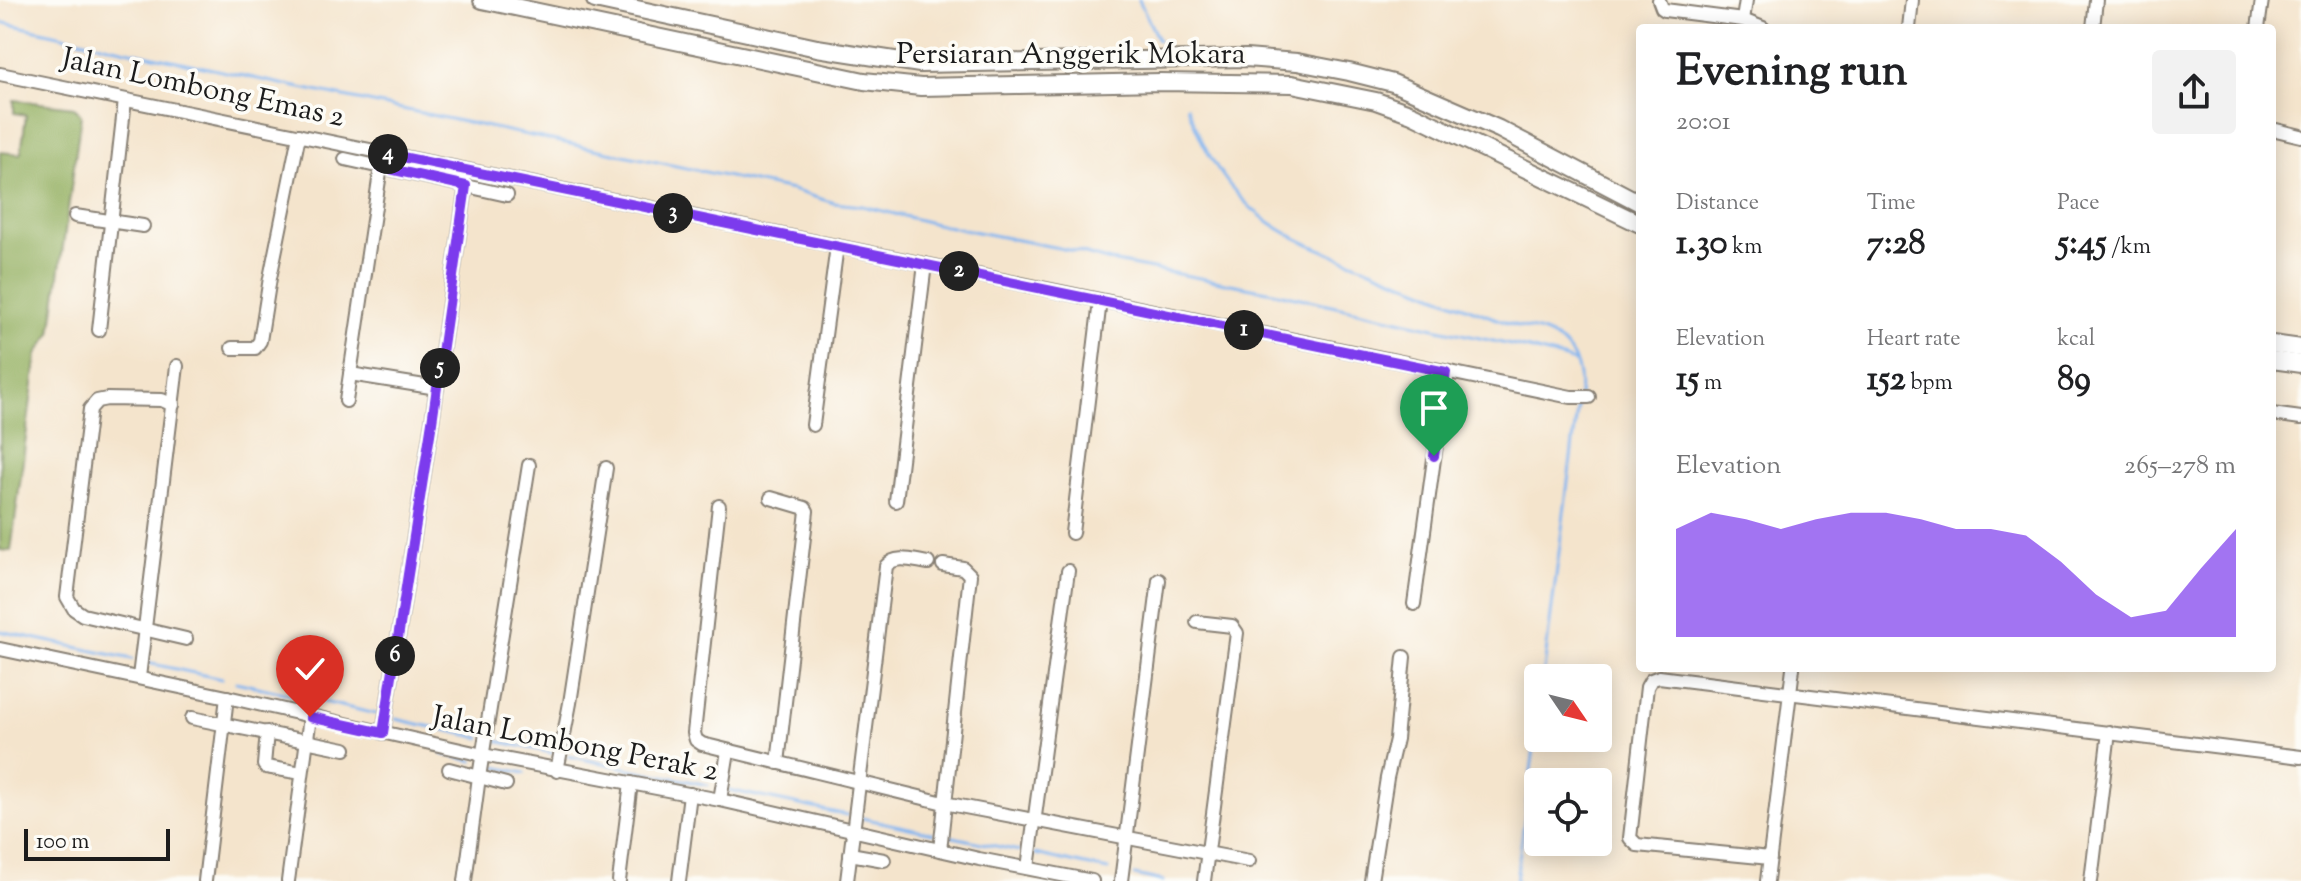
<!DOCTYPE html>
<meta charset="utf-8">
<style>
body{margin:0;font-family:"Sorts Mill Goudy",serif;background:#f2f2f2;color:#202124;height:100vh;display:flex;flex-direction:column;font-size:30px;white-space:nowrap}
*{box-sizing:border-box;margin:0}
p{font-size:26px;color:#757577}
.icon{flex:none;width:44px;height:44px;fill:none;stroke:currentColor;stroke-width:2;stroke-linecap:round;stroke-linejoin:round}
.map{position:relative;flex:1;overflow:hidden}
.side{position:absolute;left:1636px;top:24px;width:640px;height:648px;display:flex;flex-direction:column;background:#fff;border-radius:8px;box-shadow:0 4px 20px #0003}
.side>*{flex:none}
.needle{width:52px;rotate:125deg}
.buttons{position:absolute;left:1524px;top:664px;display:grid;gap:16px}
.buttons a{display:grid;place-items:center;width:88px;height:88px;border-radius:8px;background:#fff;box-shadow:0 4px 20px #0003;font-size:40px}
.scale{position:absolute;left:24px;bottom:20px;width:146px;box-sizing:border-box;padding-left:8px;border:4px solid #1c1c1c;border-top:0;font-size:22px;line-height:28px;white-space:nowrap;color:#1c1c1c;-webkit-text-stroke:6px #fdfcf7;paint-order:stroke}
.pin{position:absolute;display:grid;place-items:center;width:68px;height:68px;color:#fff;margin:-82px -34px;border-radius:50% 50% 50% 0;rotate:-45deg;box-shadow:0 0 8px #0007}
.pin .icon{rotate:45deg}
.km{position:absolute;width:40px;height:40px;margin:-20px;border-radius:50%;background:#222;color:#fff;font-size:22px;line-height:40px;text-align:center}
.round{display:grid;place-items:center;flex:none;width:84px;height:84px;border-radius:8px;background:#f2f2f2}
.summary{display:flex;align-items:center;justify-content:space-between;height:136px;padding:0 40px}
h1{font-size:44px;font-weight:700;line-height:60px}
.stats{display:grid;grid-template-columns:repeat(3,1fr);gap:12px;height:136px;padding:8px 40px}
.stats div{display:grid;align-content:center}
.stats b{font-size:34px;font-weight:700}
.stats small{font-size:22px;font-weight:400}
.stats p{font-size:22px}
.chart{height:224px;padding:16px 40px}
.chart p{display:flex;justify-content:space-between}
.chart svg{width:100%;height:144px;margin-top:8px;fill:#7c3aed;opacity:.7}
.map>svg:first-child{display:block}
.forest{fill:#94b062;stroke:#58663f;stroke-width:2}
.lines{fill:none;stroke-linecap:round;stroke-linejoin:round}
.stream{stroke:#83b5ef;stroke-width:3}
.minor-casing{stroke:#888074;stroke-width:16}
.major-casing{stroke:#888074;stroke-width:20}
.minor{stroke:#fff;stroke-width:12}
.major{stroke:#fff;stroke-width:16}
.route-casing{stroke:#fff;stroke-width:16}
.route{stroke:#7c3aed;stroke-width:10}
.labels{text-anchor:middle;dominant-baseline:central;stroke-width:7;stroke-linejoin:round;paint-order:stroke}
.street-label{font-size:30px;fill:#1c1c1c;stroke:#fdfcf7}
</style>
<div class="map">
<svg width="2301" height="881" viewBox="0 0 2301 881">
<rect width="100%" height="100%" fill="#fdfcf7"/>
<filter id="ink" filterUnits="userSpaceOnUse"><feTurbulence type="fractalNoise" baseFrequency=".0125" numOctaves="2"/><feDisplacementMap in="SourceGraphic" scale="16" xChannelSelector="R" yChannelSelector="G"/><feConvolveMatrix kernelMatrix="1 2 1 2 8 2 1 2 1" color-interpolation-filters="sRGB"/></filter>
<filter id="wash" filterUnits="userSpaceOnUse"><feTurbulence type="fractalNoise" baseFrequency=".006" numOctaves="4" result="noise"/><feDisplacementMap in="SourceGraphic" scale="32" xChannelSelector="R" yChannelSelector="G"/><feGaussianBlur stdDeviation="1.8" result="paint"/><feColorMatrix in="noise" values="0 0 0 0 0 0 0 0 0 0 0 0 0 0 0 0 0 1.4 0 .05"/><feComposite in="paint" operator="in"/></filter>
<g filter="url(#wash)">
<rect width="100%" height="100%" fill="#f4e4cc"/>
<path class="forest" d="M14,100l60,7 7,8 -30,219 -14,20 -26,197 -11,-1v-398l21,2 5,-39 -12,-2z"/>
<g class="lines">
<g class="stream">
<path d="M1139,0l19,40"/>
<path d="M0,22l267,59 525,109 42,13 28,3 74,18 143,28 31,9 163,31 256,57 37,10 9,4"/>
<path d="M1187,106c17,45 39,85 79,114 32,23 69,35 105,49 43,18 87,35 131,52 17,7 42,8 57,20 17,12 23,34 20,54"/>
<path d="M0,631l132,28"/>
<path d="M148,663l74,16"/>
<path d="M1543,678l35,-275"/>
<path d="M236,682l140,32"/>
<path d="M396,719l85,19"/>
<path d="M497,741l55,12"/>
<path d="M442,754l31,7"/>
<path d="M568,756l140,29"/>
<path d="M491,766l34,7"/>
<path d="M729,790l118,25"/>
<path d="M862,818l71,15"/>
<path d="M949,836l70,15"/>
<path d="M1035,854l73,16"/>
<path d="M1135,875l28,6"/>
<path d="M1516,881l22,-162"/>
</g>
</g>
</g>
<g filter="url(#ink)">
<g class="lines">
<defs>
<g id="minor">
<path d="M1659,0l3,8 3,2 78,10 20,8"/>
<path d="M1743,20l3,-20"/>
<path d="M1909,28l3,-28"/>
<path d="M2093,28l3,-28"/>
<path d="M2258,28l4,-28"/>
<path d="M0,74l1571,323h18"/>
<path d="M2272,129l29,7"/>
<path d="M345,159l162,36"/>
<path d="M75,216l68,10"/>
<path d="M99,330l26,-230"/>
<path d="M232,348h23l5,-7 10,-63 29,-143"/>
<path d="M350,374l87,14"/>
<path d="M346,401l37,-248"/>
<path d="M173,405l-11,-5 -55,-1 -10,2 -7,8 -23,188 7,12 9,6 103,24"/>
<path d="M2272,414l29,4"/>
<path d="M813,425l24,-179"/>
<path d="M771,498l34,10 2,3 -29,252"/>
<path d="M896,501l29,-237"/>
<path d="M719,506l-25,227 2,7 6,4 242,59 305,58"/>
<path d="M1072,533l28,-232"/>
<path d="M1414,604l32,-232"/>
<path d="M1197,622l35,4 5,7 -33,248"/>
<path d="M0,649l227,48 256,58 237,45 259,59 113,22"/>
<path d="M139,677l38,-311"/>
<path d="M192,718l153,31"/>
<path d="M267,732l-3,33 2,2 36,6"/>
<path d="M383,733l49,-311 34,-236"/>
<path d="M449,769l57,15"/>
<path d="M557,771l13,-68 36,-235"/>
<path d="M720,800l8,-49"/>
<path d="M940,850l30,-275 -7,-7 -20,-3"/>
<path d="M850,854l34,6"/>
<path d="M1770,858l-133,-13 -7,-7 17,-151 4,-7 8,-3 642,80"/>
<path d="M1028,868l40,-297"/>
<path d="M205,881l22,-184"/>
<path d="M288,881l22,-164"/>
<path d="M465,881l14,-104 50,-312"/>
<path d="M619,881l12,-98"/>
<path d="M679,881l11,-87"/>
<path d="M847,881l39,-315c10,-12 28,-5 42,-3"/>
<path d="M1121,881l38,-301"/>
<path d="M1371,881l16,-103 9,-39 8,-82"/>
<path d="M1767,881l26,-213"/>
<path d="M2091,881l18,-149"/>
</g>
<g id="major">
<path d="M482,0l382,81 57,6 239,-5 132,2 84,17 36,13 228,110"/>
<path d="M595,0l222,48 103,16 326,-6 51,4 52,10 44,11 106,46 141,74"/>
<path d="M2272,344l29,4"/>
<path d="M2272,360l29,4"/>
</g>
</defs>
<use href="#minor" class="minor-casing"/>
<use href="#major" class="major-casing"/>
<use href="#minor" class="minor"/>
<use href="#major" class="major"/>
</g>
</g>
<g class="lines" filter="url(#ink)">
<defs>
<path id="route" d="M310,717l73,16 49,-311 34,-236 -85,-19 2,-14 1063,219 -12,84"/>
</defs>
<use href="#route" class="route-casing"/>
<use href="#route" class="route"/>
</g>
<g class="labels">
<g class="street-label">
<text x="1071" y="55">Persiaran Anggerik Mokara</text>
<text transform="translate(203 89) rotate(12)">Jalan Lombong Emas 2</text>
<text transform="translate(575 745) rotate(11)">Jalan Lombong Perak 2</text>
</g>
</g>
</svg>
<div class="buttons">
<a><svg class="needle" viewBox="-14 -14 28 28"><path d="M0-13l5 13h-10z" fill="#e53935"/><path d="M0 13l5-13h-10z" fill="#757577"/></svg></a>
<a><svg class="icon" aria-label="locate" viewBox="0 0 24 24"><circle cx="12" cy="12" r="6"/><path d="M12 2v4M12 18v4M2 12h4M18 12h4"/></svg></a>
</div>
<div class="scale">100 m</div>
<div class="pin" style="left:1434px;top:456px;background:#1e9e55"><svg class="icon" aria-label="arrive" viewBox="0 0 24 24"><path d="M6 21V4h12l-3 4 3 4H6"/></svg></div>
<div class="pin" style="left:310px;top:717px;background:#d93025"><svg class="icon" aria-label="check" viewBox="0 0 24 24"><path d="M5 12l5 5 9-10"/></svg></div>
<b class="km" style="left:1244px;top:330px">1</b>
<b class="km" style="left:959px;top:271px">2</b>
<b class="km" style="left:673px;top:213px">3</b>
<b class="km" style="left:388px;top:154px">4</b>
<b class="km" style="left:440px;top:368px">5</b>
<b class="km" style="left:395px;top:656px">6</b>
<section class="side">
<div class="summary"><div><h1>Evening run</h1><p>20:01</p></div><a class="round"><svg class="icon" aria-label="share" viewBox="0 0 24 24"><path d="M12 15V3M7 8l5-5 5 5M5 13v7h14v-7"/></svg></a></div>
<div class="stats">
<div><p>Distance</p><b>1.30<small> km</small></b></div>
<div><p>Time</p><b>7:28</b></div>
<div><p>Pace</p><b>5:45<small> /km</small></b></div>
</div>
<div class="stats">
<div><p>Elevation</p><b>15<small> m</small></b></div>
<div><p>Heart rate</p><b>152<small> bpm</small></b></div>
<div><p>kcal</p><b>89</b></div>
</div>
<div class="chart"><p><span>Elevation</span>265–278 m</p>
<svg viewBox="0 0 160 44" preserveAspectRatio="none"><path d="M0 44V11L10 6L20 8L30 11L40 8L50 6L60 6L70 8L80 11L90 11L100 13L110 21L120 31L130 38L140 36L150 23L160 11V44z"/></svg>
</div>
</section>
</div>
